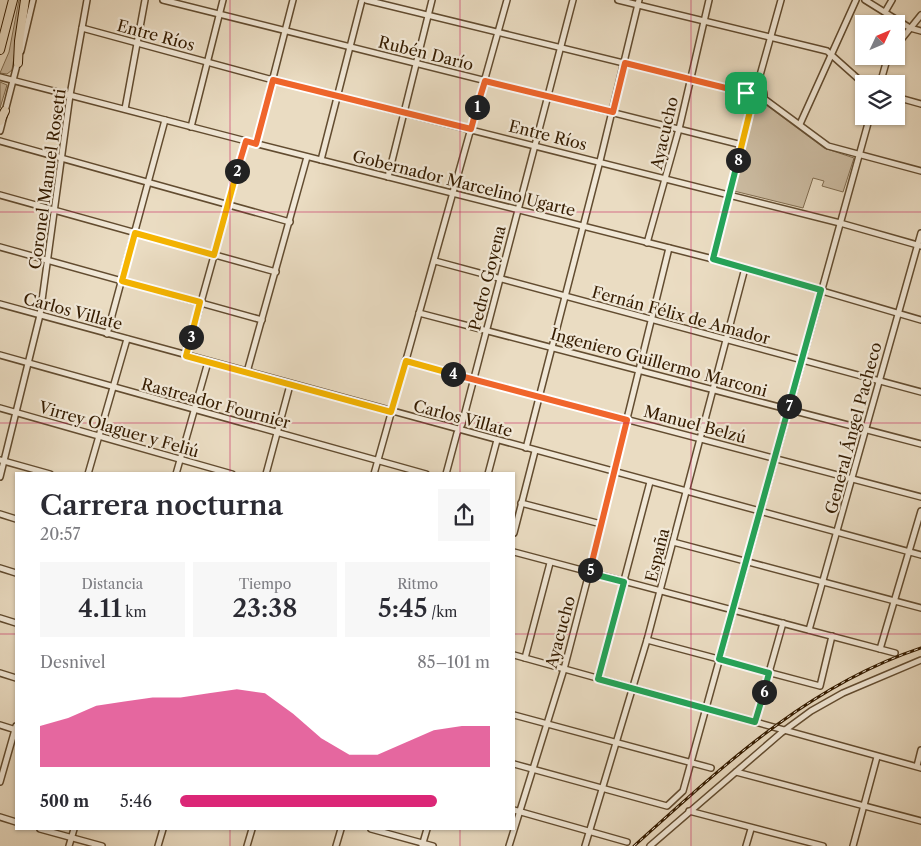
<!DOCTYPE html>
<html lang="es">
<meta charset="utf-8">
<style>
body{margin:0;font-family:"Libre Caslon Text",serif;background:#f7f7f7;color:#2b2b33;height:100vh;display:flex;flex-direction:column;font-size:19px;white-space:nowrap}
*{box-sizing:border-box;margin:0}
p{font-size:16px;color:#7c7c81}
.icon{flex:none;width:28px;height:28px;fill:none;stroke:currentColor;stroke-width:2;stroke-linecap:round;stroke-linejoin:round}
.map{position:relative;flex:1;overflow:hidden}
.drawer{position:absolute;left:15px;top:472px;width:500px;height:358px;display:flex;flex-direction:column;background:#fff;border-radius:0px;box-shadow:0 1px 4px #0004}
.drawer>*{flex:none}
.needle{width:32px;rotate:46deg}
.buttons{position:absolute;left:855px;top:15px;display:grid;gap:10px}
.buttons a{display:grid;place-items:center;width:50px;height:50px;border-radius:0px;background:#fff;box-shadow:0 1px 4px #0004;font-size:25px}
.pin{position:absolute;display:grid;place-items:center;width:42px;height:42px;color:#fff;margin:-21px;border-radius:10px;box-shadow:0 2px 8px #0006}
.km{position:absolute;width:25px;height:25px;margin:-12px;border-radius:50%;background:#222;color:#fff;font-size:14px;line-height:25px;text-align:center}
.round{display:grid;place-items:center;flex:none;width:52px;height:52px;border-radius:0px;background:#f7f7f7}
.head{display:flex;align-items:center;justify-content:space-between;height:85px;padding:0 25px}
h1{font-size:28px;font-weight:600;line-height:38px}
.metrics{display:grid;grid-template-columns:repeat(3,1fr);gap:8px;height:85px;padding:5px 25px}
.metrics div{display:grid;align-content:center;border-radius:0px;background:#f7f7f7;text-align:center}
.metrics b{font-size:25px;font-weight:600}
.metrics small{font-size:14px;font-weight:400}
.metrics p{font-size:14px}
.chart{height:140px;padding:10px 25px}
.chart p{display:flex;justify-content:space-between}
.chart svg{width:100%;height:90px;margin-top:5px;fill:#db2777;opacity:.7}
ul{padding:0 25px;list-style:none;font-size:16px}
li{display:grid;grid-template-columns:80px 60px 1fr;align-items:center;height:38px}
li i{height:12px;border-radius:6px;background:#db2777}
.map>svg:first-child{display:block}
.green{fill:#cbbba1;stroke:#806c50}
.lines{fill:none;stroke-linecap:round;stroke-linejoin:round}
.minor-casing{stroke:#624c30;stroke-width:8}
.highway-casing{stroke:#351c00;stroke-width:10}
.minor{stroke:#f1e8d7;stroke-width:5}
.highway{stroke:#eadcc2;stroke-width:8}
.rail-casing{stroke:#351c00;stroke-width:3}
.rail{stroke:#f1e8d7;stroke-width:1;stroke-dasharray:4;stroke-linecap:butt}
.split-1-casing{stroke:#fff;stroke-width:10}
.split-2-casing{stroke:#fff;stroke-width:10}
.split-3-casing{stroke:#fff;stroke-width:10}
.split-4-casing{stroke:#fff;stroke-width:10}
.split-5-casing{stroke:#fff;stroke-width:10}
.split-6-casing{stroke:#fff;stroke-width:10}
.split-7-casing{stroke:#fff;stroke-width:10}
.split-8-casing{stroke:#fff;stroke-width:10}
.split-9-casing{stroke:#fff;stroke-width:10}
.split-1{stroke:#f0652b;stroke-width:6}
.split-2{stroke:#f0652b;stroke-width:6}
.split-3{stroke:#f5b400;stroke-width:6}
.split-4{stroke:#f5b400;stroke-width:6}
.split-5{stroke:#f0652b;stroke-width:6}
.split-6{stroke:#22a559;stroke-width:6}
.split-7{stroke:#22a559;stroke-width:6}
.split-8{stroke:#22a559;stroke-width:6}
.split-9{stroke:#f5b400;stroke-width:6}
.grid{fill:none;stroke:#c2185b;stroke-width:1;stroke-opacity:0.55}
.labels{text-anchor:middle;dominant-baseline:central;stroke-width:4.5;stroke-linejoin:round;paint-order:stroke}
.street-label{font-size:16px;fill:#351c00;stroke:#f1e8d7}
</style>
<div class="map">
<svg width="921" height="846" viewBox="0 0 921 846">
<rect width="100%" height="100%" fill="#eadcc2"/>
<filter id="stains"><feTurbulence type="fractalNoise" baseFrequency=".004" numOctaves="4"/><feColorMatrix values="0 0 0 0 .2 0 0 0 0 .09 0 0 0 0 .02 0 0 0 .5 -.17"/></filter>
<radialGradient id="worn" r=".72"><stop offset=".6" stop-color="#630" stop-opacity="0"/><stop offset="1" stop-color="#630" stop-opacity=".3"/></radialGradient>
<g class="green">
<path d="M19,0h4l-11,70 -5,4 -7,-1 9,-21z"/>
<path d="M0,82l7,3 -7,23z"/>
<path d="M762,102l62,46 30,10 -11,34 -21,-6 2,-5 -11,-3 -10,30 -69,-17 20,-83z"/>
</g>
<g class="lines">
<defs>
<g id="minor">
<path d="M163,0l579,145"/>
<path d="M366,0l380,93"/>
<path d="M618,0l209,51 37,33"/>
<path d="M865,0l45,28 11,3"/>
<path d="M885,12l7,-12"/>
<path d="M82,28l191,52 567,143 81,23"/>
<path d="M896,46l25,-31"/>
<path d="M21,51l12,-51"/>
<path d="M0,77l246,64 467,118 208,61"/>
<path d="M880,84l8,-28"/>
<path d="M757,86l24,-86"/>
<circle cx="755" cy="95" r="9"/>
<path d="M896,97l25,7"/>
<path d="M763,98l65,48 93,25"/>
<path d="M125,109l20,-109"/>
<path d="M800,124l56,-124"/>
<path d="M191,127l32,-127"/>
<path d="M0,131l18,-70"/>
<path d="M0,141l290,81"/>
<path d="M256,144l37,-144"/>
<path d="M321,160l41,-160"/>
<path d="M388,177l44,-177"/>
<path d="M0,195l276,77"/>
<path d="M647,243l32,-114 30,-129"/>
<path d="M0,247l262,73"/>
<path d="M713,259l39,-156"/>
<path d="M435,261l486,131"/>
<path d="M0,304l921,251"/>
<path d="M419,313l502,131"/>
<path d="M107,334l58,-214"/>
<path d="M0,355l426,119"/>
<path d="M186,356l60,-215"/>
<path d="M405,361l516,136"/>
<path d="M247,372l60,-215"/>
<path d="M0,408l232,66"/>
<path d="M526,448l74,-287 39,-161"/>
<path d="M0,460l50,14"/>
<path d="M88,474l39,-135"/>
<path d="M176,474l32,-112"/>
<path d="M266,474l24,-89"/>
<path d="M374,474l133,-474"/>
<path d="M446,474l11,-41 5,-9 111,-424"/>
<path d="M488,474l9,-34"/>
<path d="M0,477l40,-162 30,-220 17,-95"/>
<path d="M521,503l80,21"/>
<path d="M0,514l16,5"/>
<path d="M514,533l21,-82"/>
<path d="M673,542l248,66"/>
<path d="M514,552l381,101"/>
<path d="M0,568l16,5"/>
<path d="M0,618l16,5"/>
<path d="M809,630l112,-397"/>
<path d="M647,640l173,46 12,-50"/>
<path d="M880,649l41,-138"/>
<path d="M514,655l407,113"/>
<path d="M525,658l25,-95"/>
<path d="M0,673l16,5"/>
<path d="M598,679l52,-197"/>
<path d="M514,715l197,53"/>
<path d="M755,722l28,-99"/>
<path d="M0,725l16,5"/>
<path d="M514,764l153,42 16,-15 187,-675"/>
<path d="M917,766l4,-16"/>
<path d="M736,772l185,49"/>
<path d="M0,782l16,-56"/>
<path d="M514,810l113,32"/>
<path d="M689,811l134,35"/>
<path d="M0,817l16,5"/>
<path d="M40,829l62,17"/>
<path d="M371,829l62,17"/>
<path d="M69,846l5,-17"/>
<path d="M158,846l5,-17"/>
<path d="M247,846l5,-17"/>
<path d="M336,846l5,-17"/>
<path d="M422,846l5,-17"/>
<path d="M509,846l55,-177 25,-96 80,-325"/>
<path d="M585,846l62,-206 98,-372"/>
<path d="M650,846l131,-113 30,-22 32,-18 78,-33"/>
<path d="M746,846l5,-17"/>
<path d="M853,846l24,-89"/>
</g>
<g id="highway">
<path d="M0,50l13,-50"/>
<path d="M18,63l1,-22 6,-41"/>
<path d="M0,121l5,-10"/>
</g>
</defs>
<use href="#minor" class="minor-casing"/>
<use href="#highway" class="highway-casing"/>
<use href="#minor" class="minor"/>
<use href="#highway" class="highway"/>
<defs>
<path id="rail" d="M634,846c88,-79 173,-160 287,-198"/>
</defs>
<use href="#rail" class="rail-casing"/>
<use href="#rail" class="rail"/>
</g>
<g class="lines">
<defs>
<path id="split-1" d="M477,107l8,-26 128,31 12,-49 121,30"/>
<path id="split-2" d="M237,171l9,-30 10,3 17,-64 198,49 6,-22"/>
<path id="split-3" d="M191,337l9,-35 -78,-21 13,-48 79,22 23,-84"/>
<path id="split-4" d="M191,337l-5,19 205,56 15,-51 47,13"/>
<path id="split-5" d="M453,374l174,46 -37,150"/>
<path id="split-6" d="M590,570l-1,3 35,9 -26,97 157,43 9,-30"/>
<path id="split-7" d="M764,692l5,-19 -50,-14 70,-253"/>
<path id="split-8" d="M738,160l-25,99 108,31 -32,116"/>
<path id="split-9" d="M738,160l14,-57 -5,-5 -1,-5"/>
</defs>
<use href="#split-1" class="split-1-casing"/>
<use href="#split-2" class="split-2-casing"/>
<use href="#split-3" class="split-3-casing"/>
<use href="#split-4" class="split-4-casing"/>
<use href="#split-5" class="split-5-casing"/>
<use href="#split-6" class="split-6-casing"/>
<use href="#split-7" class="split-7-casing"/>
<use href="#split-8" class="split-8-casing"/>
<use href="#split-9" class="split-9-casing"/>
<use href="#split-1" class="split-1"/>
<use href="#split-2" class="split-2"/>
<use href="#split-3" class="split-3"/>
<use href="#split-4" class="split-4"/>
<use href="#split-5" class="split-5"/>
<use href="#split-6" class="split-6"/>
<use href="#split-7" class="split-7"/>
<use href="#split-8" class="split-8"/>
<use href="#split-9" class="split-9"/>
</g>
<path class="grid" d="M230,0v474M460,0v474M691,0v846M0,212h921M0,423h921M0,634h16M514,634h407M230,829v17M460,829v17"/>
<g class="labels">
<g class="street-label">
<text transform="translate(156 35) rotate(15)">Entre Ríos</text>
<text transform="translate(426 53) rotate(14)">Rubén Darío</text>
<text transform="translate(664 133) rotate(-77)">Ayacucho</text>
<text transform="translate(548 135) rotate(14)">Entre Ríos</text>
<text transform="translate(47 179) rotate(-82)">Coronel Manuel Rosetti</text>
<text transform="translate(464 183) rotate(14)">Gobernador Marcelino Ugarte</text>
<text transform="translate(487 278) rotate(-76)">Pedro Goyena</text>
<text transform="translate(73 311) rotate(15)">Carlos Villate</text>
<text transform="translate(681 315) rotate(15)">Fernán Félix de Amador</text>
<text transform="translate(659 362) rotate(15)">Ingeniero Guillermo Marconi</text>
<text transform="translate(216 403) rotate(15)">Rastreador Fournier</text>
<text transform="translate(463 418) rotate(15)">Carlos Villate</text>
<text transform="translate(695 424) rotate(15)">Manuel Belzú</text>
<text transform="translate(853 428) rotate(-75)">General Ángel Pacheco</text>
<text transform="translate(119 429) rotate(16)">Virrey Olaguer y Feliú</text>
<text transform="translate(657 555) rotate(-76)">España</text>
<text transform="translate(560 632) rotate(-75)">Ayacucho</text>
</g>
</g>
<rect width="100%" height="100%" filter="url(#stains)"/>
<rect width="100%" height="100%" fill="url(#worn)"/>
</svg>
<div class="buttons">
<a><svg class="needle" viewBox="-14 -14 28 28"><path d="M0-13l5 13h-10z" fill="#e53935"/><path d="M0 13l5-13h-10z" fill="#7c7c81"/></svg></a>
<a><svg class="icon" aria-label="layers" viewBox="0 0 24 24"><path d="M12 4l9 5-9 5-9-5zM3 14l9 5 9-5"/></svg></a>
</div>
<div class="pin" style="left:746px;top:93px;background:#1e9e55"><svg class="icon" aria-label="arrive" viewBox="0 0 24 24"><path d="M6 21V4h12l-3 4 3 4H6"/></svg></div>
<b class="km" style="left:477px;top:107px">1</b>
<b class="km" style="left:237px;top:171px">2</b>
<b class="km" style="left:191px;top:337px">3</b>
<b class="km" style="left:453px;top:374px">4</b>
<b class="km" style="left:590px;top:570px">5</b>
<b class="km" style="left:764px;top:692px">6</b>
<b class="km" style="left:789px;top:406px">7</b>
<b class="km" style="left:738px;top:160px">8</b>
<section class="drawer">
<div class="head"><div><h1>Carrera nocturna</h1><p>20:57</p></div><a class="round"><svg class="icon" aria-label="share" viewBox="0 0 24 24"><path d="M12 15V3M7 8l5-5 5 5M5 13v7h14v-7"/></svg></a></div>
<div class="metrics">
<div><p>Distancia</p><b>4.11<small> km</small></b></div>
<div><p>Tiempo</p><b>23:38</b></div>
<div><p>Ritmo</p><b>5:45<small> /km</small></b></div>
</div>
<div class="chart"><p><span>Desnivel</span>85–101 m</p>
<svg viewBox="0 0 160 44" preserveAspectRatio="none"><path d="M0 44V24L10 20L20 14L30 12L40 10L50 10L60 8L70 6L80 8L90 18L100 30L110 38L120 38L130 32L140 26L150 24L160 24V44z"/></svg>
</div>
<ul>
<li><b>500 m</b>5:46<i style="width:83%"></i></li>
</ul>
</section>
</div>
